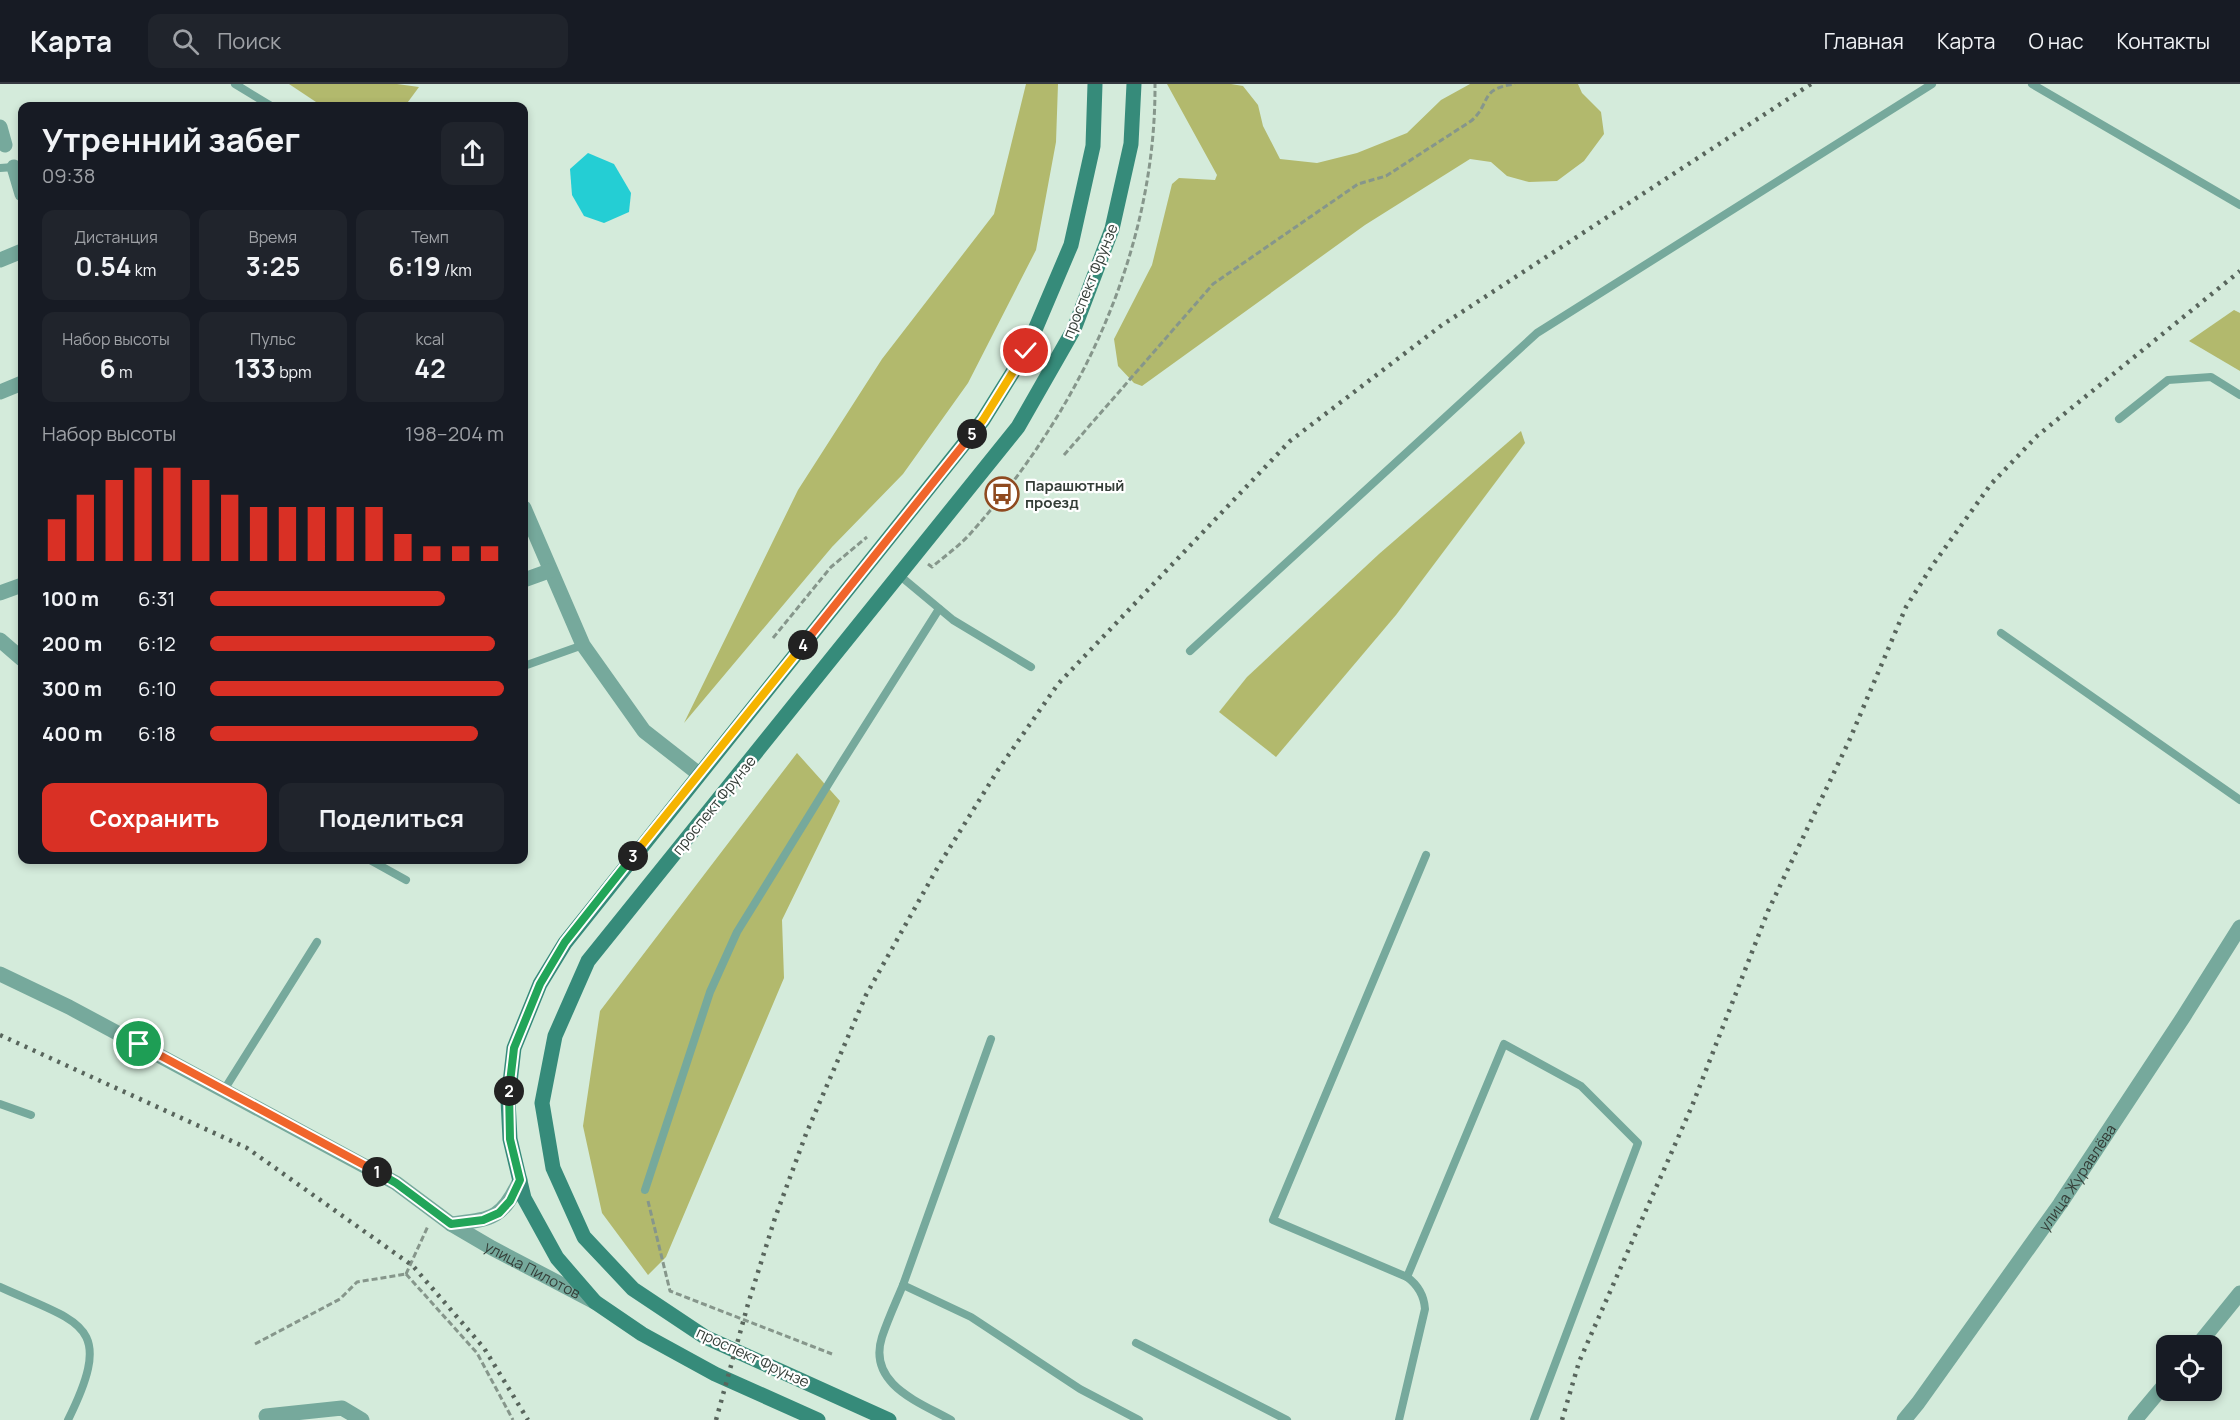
<!DOCTYPE html>
<html lang="ru">
<meta charset="utf-8">
<style>
body{margin:0;font-family:Manrope,sans-serif;background:#20242c;color:#f1f3f6;height:100vh;display:flex;flex-direction:column;font-size:22px;white-space:nowrap}
*{box-sizing:border-box;margin:0}
p{font-size:20px;color:#9ea1a6}
.icon{flex:none;width:33px;height:33px;fill:none;stroke:currentColor;stroke-width:2;stroke-linecap:round;stroke-linejoin:round}
.map{position:relative;flex:1;overflow:hidden}
.details{position:absolute;left:18px;top:18px;width:510px;height:762px;display:flex;flex-direction:column;background:#171b24;border-radius:12px;box-shadow:0 3px 9px #0003}
.details>*{flex:none}
.buttons{position:absolute;left:2156px;top:1251px;display:grid;gap:12px}
.buttons a{display:grid;place-items:center;width:66px;height:66px;border-radius:12px;background:#171b24;box-shadow:0 3px 9px #0003;font-size:30px}
.pin{position:absolute;display:grid;place-items:center;width:51px;height:51px;color:#fff;margin:-26px;border:3px solid #fff;border-radius:50%;box-shadow:0 2px 6px #0007}
.km{position:absolute;width:30px;height:30px;margin:-15px;border-radius:50%;background:#222;color:#fff;font-size:16px;line-height:30px;text-align:center}
.round{display:grid;place-items:center;flex:none;width:63px;height:63px;border-radius:12px;background:#20242c}
.overview{display:flex;align-items:center;justify-content:space-between;height:102px;padding:0 24px}
h1{font-size:33px;font-weight:700;line-height:45px}
.metrics{display:grid;grid-template-columns:repeat(3,1fr);gap:9px;height:102px;padding:6px 24px}
.metrics div{display:grid;align-content:center;border-radius:12px;background:#20242c;text-align:center}
.metrics b{font-size:26px;font-weight:700}
.metrics small{font-size:16px;font-weight:400}
.metrics p{font-size:16px}
.chart{height:168px;padding:12px 24px}
.chart p{display:flex;justify-content:space-between}
.chart svg{width:100%;height:108px;margin-top:6px;stroke:#d93025;stroke-width:6}
.primary-button{display:flex;gap:12px;margin-top:auto;padding:12px 24px}
.primary-button a{flex:1;height:69px;border-radius:12px;background:#d93025;color:#fff;font-size:24px;font-weight:700;line-height:69px;text-align:center}
.primary-button a+a{background:#20242c;color:#f1f3f6}
ul{padding:0 24px;list-style:none;font-size:20px}
li{display:grid;grid-template-columns:96px 72px 1fr;align-items:center;height:45px}
li i{height:15px;border-radius:8px;background:#d93025}
header{display:flex;align-items:center;gap:36px;box-sizing:border-box;height:84px;padding:0 30px;background:#171b24;border-bottom:2px solid #363941}
header strong{font-size:28px}
nav{display:flex;gap:33px;margin-inline-start:auto;font-size:21px}
.search{width:420px;height:54px;background:#20242c;display:flex;align-items:center;gap:15px;box-sizing:border-box;padding:0 21px;border-radius:12px;color:#9ea1a6;font-size:22px}
.map>svg:first-child{display:block}
.green{fill:#b2b96d}
.water{fill:#24ced4}
.lines{fill:none;stroke-linecap:round;stroke-linejoin:round}
.path{stroke:#86968b;stroke-width:3;stroke-dasharray:6 3;stroke-linecap:butt}
.lane{stroke:#76a99c;stroke-width:8}
.street{stroke:#76a99c;stroke-width:15}
.secondary{stroke:#368b7a;stroke-width:15}
.rail{stroke:#58655c;stroke-width:4.5;stroke-dasharray:3 6;stroke-linecap:butt}
.split-1-casing{stroke:#fff;stroke-width:12}
.split-2-casing{stroke:#fff;stroke-width:12}
.split-3-casing{stroke:#fff;stroke-width:12}
.split-4-casing{stroke:#fff;stroke-width:12}
.split-5-casing{stroke:#fff;stroke-width:12}
.split-6-casing{stroke:#fff;stroke-width:12}
.split-1{stroke:#f0652b;stroke-width:8}
.split-2{stroke:#22a559;stroke-width:8}
.split-3{stroke:#22a559;stroke-width:8}
.split-4{stroke:#f5b400;stroke-width:8}
.split-5{stroke:#f0652b;stroke-width:8}
.split-6{stroke:#f5b400;stroke-width:8}
.labels{text-anchor:middle;dominant-baseline:central;stroke-width:4.5;stroke-linejoin:round;paint-order:stroke}
.street-label{font-size:15px;fill:#343d37;stroke:#fff}
.poi-label{font-size:15px;font-weight:bold;fill:#343d37;stroke:#fff;text-anchor:start}
</style>
<header>
<strong>Карта</strong>
<div class="search"><svg class="icon" aria-label="search" viewBox="0 0 24 24"><circle cx="10" cy="10" r="6"/><path d="M15 15l6 6"/></svg>Поиск</div>
<nav><a>Главная</a><a>Карта</a><a>О нас</a><a>Контакты</a></nav>
</header>
<div class="map">
<svg width="2240" height="1336" viewBox="0 0 2240 1336">
<rect width="100%" height="100%" fill="#d4ebdb"/>
<g class="green">
<path d="M289,0h108l22,3 -14,19h-79l-7,-2z"/>
<path d="M1026,0h32l-2,58 -20,108 -68,133 -65,91 -71,73 -148,176 114,-233 84,-131 112,-145z"/>
<path d="M1167,0h64l12,2 15,19 5,21 17,33 37,4 40,-10 50,-20 34,-33 29,-16h108l4,9 19,19 3,22 -20,27 -27,20 -28,1 -22,-6 -16,-14 -21,-3 -105,66 -223,161 -8,-3 -16,-17 -4,-27 38,-74 20,-81 7,-6 36,2 2,-5z"/>
<path d="M2234,226l6,3v58l-51,-30z"/>
<path d="M1521,347l4,12 -129,172 -120,142 -57,-45 28,-35 132,-123z"/>
<path d="M797,669l43,48 -58,119 2,58 -118,279 -18,18 -46,-62 -19,-87 17,-115z"/>
</g>
<path class="water" d="M588,69l26,11 17,29 -2,19 -25,11 -20,-7 -12,-21 -2,-26z"/>
<g class="lines">
<g class="path">
<path d="M1064,371l149,-171 145,-100 28,-8 85,-55c21,-18 7,-32 44,-37"/>
<path d="M928,480l4,3c13,-11 27,-21 38,-33 110,-123 186,-283 185,-450"/>
<path d="M773,554l58,-71 36,-30"/>
<path d="M648,1117l22,90 162,63"/>
<path d="M406,1190l71,79 36,67"/>
<path d="M406,1190l22,-48"/>
<path d="M255,1260l85,-45 17,-17 49,-8"/>
</g>
<g class="lane">
<path d="M235,0l36,22"/>
<path d="M2032,0l208,121"/>
<path d="M0,84l14,-1"/>
<path d="M2119,335l49,-39 43,-3 29,18"/>
<path d="M899,491l54,45 78,47"/>
<path d="M2001,549l239,167"/>
<path d="M1190,567l347,-318 395,-249"/>
<path d="M524,582l59,-21"/>
<path d="M1426,771l-153,365 134,57 97,-233 77,42 57,57 -104,277"/>
<path d="M370,776l36,20"/>
<path d="M991,955l-88,246 68,32 109,72 59,31"/>
<path d="M224,1006l93,-148"/>
<path d="M0,1020l31,11"/>
<path d="M645,1106l65,-198 27,-60 102,-165 100,-158"/>
<path d="M903,1201c-7,17 -15,34 -21,52 -15,47 37,65 69,83"/>
<path d="M0,1203c81,37 116,36 68,133"/>
<path d="M1136,1259l151,77"/>
<path d="M1399,1336l26,-111c-1,-14 -7,-24 -18,-32"/>
</g>
<g class="street">
<path d="M0,43l5,18"/>
<path d="M14,83l8,27"/>
<path d="M0,176l22,-9"/>
<path d="M0,308l22,-9"/>
<path d="M524,424l59,137 61,86 55,43"/>
<path d="M524,496l25,-9"/>
<path d="M0,509l22,-8"/>
<path d="M0,556l22,19"/>
<path id="s1" d="M0,890l69,33 327,176 55,41 41,24 103,54"/>
<path d="M451,1140c40,-5 51,-4 69,-44"/>
<path d="M2197,1262l43,-53"/>
<path d="M266,1332l76,-8 20,12"/>
<path id="s2" d="M1904,1336l14,-17 142,-199 124,-188 56,-89"/>
<path d="M2135,1336l31,-37"/>
</g>
<g class="secondary">
<path d="M818,1336l-103,-46 -73,-40 -47,-32 -38,-44 -33,-60 -14,-59 -2,-39 6,-52 26,-64 25,-41 418,-523 43,-69 45,-106 22,-99 2,-62"/>
<path d="M889,1336l-184,-83 -72,-48 -49,-52 -31,-69 -11,-65 13,-67 33,-75 430,-534 56,-98 38,-100 19,-85 3,-60"/>
</g>
<g class="rail">
<path d="M0,951l247,113 166,118 71,82 44,72"/>
<path d="M716,1336l32,-116 27,-86 31,-84 60,-139 73,-130 59,-95 60,-86 232,-243 152,-116 369,-241"/>
<path d="M1562,1336l17,-58 113,-256 76,-195 81,-170 57,-134 26,-41 59,-82 46,-48 203,-165"/>
</g>
</g>
<g class="lines">
<defs>
<path id="split-1" d="M139,960l238,128"/>
<path id="split-2" d="M377,1088l19,11 55,41 32,-4 16,-7 11,-12 10,-21 -10,-41 -1,-48"/>
<path id="split-3" d="M509,1007l5,-43 26,-64 25,-42 68,-86"/>
<path id="split-4" d="M633,772l170,-211"/>
<path id="split-5" d="M803,561l169,-211"/>
<path id="split-6" d="M972,350l11,-14 43,-69"/>
</defs>
<use href="#split-1" class="split-1-casing"/>
<use href="#split-2" class="split-2-casing"/>
<use href="#split-3" class="split-3-casing"/>
<use href="#split-4" class="split-4-casing"/>
<use href="#split-5" class="split-5-casing"/>
<use href="#split-6" class="split-6-casing"/>
<use href="#split-1" class="split-1"/>
<use href="#split-2" class="split-2"/>
<use href="#split-3" class="split-3"/>
<use href="#split-4" class="split-4"/>
<use href="#split-5" class="split-5"/>
<use href="#split-6" class="split-6"/>
</g>
<defs>
<symbol id="bus-ring" viewBox="-11 -11 22 22"><circle r="9.5" fill="#fff" stroke="#8f4a20" stroke-width="1.5"/><path d="M-5-6H5V4H4V6H2V4H-2V6H-4V4H-5ZM-3.5-4V0h7V-4ZM-3.5 1.2v1.5H-2V1.2ZM2 1.2v1.5H3.5V1.2Z" fill="#8f4a20"/></symbol>
</defs>
<g fill-rule="evenodd">
<use href="#bus-ring" x="983" y="391" width="38" height="38"/>
</g>
<g class="labels">
<g class="street-label">
<text transform="translate(1090 197) rotate(-68)">проспект Фрунзе</text>
<text transform="translate(714 721) rotate(-51)">проспект Фрунзе</text>
<text stroke="none"><textPath href="#s2" startOffset="298">улица Журавлёва</textPath></text>
<text stroke="none"><textPath href="#s1" startOffset="610">улица Пилотов</textPath></text>
<text transform="translate(753 1273) rotate(25)">проспект Фрунзе</text>
</g>
<g class="poi-label">
<text x="1025" y="401">Парашютный<tspan x="1025" dy="17">проезд</tspan></text>
</g>
</g>
</svg>
<div class="buttons">
<a><svg class="icon" aria-label="locate" viewBox="0 0 24 24"><circle cx="12" cy="12" r="6"/><path d="M12 2v4M12 18v4M2 12h4M18 12h4"/></svg></a>
</div>
<div class="pin" style="left:139px;top:960px;background:#1e9e55"><svg class="icon" aria-label="arrive" viewBox="0 0 24 24"><path d="M6 21V4h12l-3 4 3 4H6"/></svg></div>
<div class="pin" style="left:1026px;top:267px;background:#d93025"><svg class="icon" aria-label="check" viewBox="0 0 24 24"><path d="M5 12l5 5 9-10"/></svg></div>
<b class="km" style="left:377px;top:1088px">1</b>
<b class="km" style="left:509px;top:1007px">2</b>
<b class="km" style="left:633px;top:772px">3</b>
<b class="km" style="left:803px;top:561px">4</b>
<b class="km" style="left:972px;top:350px">5</b>
<section class="details">
<div class="overview"><div><h1>Утренний забег</h1><p>09:38</p></div><a class="round"><svg class="icon" aria-label="share" viewBox="0 0 24 24"><path d="M12 15V3M7 8l5-5 5 5M5 13v7h14v-7"/></svg></a></div>
<div class="metrics">
<div><p>Дистанция</p><b>0.54<small> km</small></b></div>
<div><p>Время</p><b>3:25</b></div>
<div><p>Темп</p><b>6:19<small> /km</small></b></div>
</div>
<div class="metrics">
<div><p>Набор высоты</p><b>6<small> m</small></b></div>
<div><p>Пульс</p><b>133<small> bpm</small></b></div>
<div><p>kcal</p><b>42</b></div>
</div>
<div class="chart"><p><span>Набор высоты</span>198–204 m</p>
<svg viewBox="0 0 160 44" preserveAspectRatio="none"><path d="M5 44V27M15 44V17M25 44V11M35 44V6M45 44V6M55 44V11M65 44V17M75 44V22M85 44V22M95 44V22M105 44V22M115 44V22M125 44V33M135 44V38M145 44V38M155 44V38"/></svg>
</div>
<ul>
<li><b>100 m</b>6:31<i style="width:80%"></i></li>
<li><b>200 m</b>6:12<i style="width:97%"></i></li>
<li><b>300 m</b>6:10<i style="width:100%"></i></li>
<li><b>400 m</b>6:18<i style="width:91%"></i></li>
</ul>
<div class="primary-button"><a>Сохранить</a><a>Поделиться</a></div>
</section>
</div>
